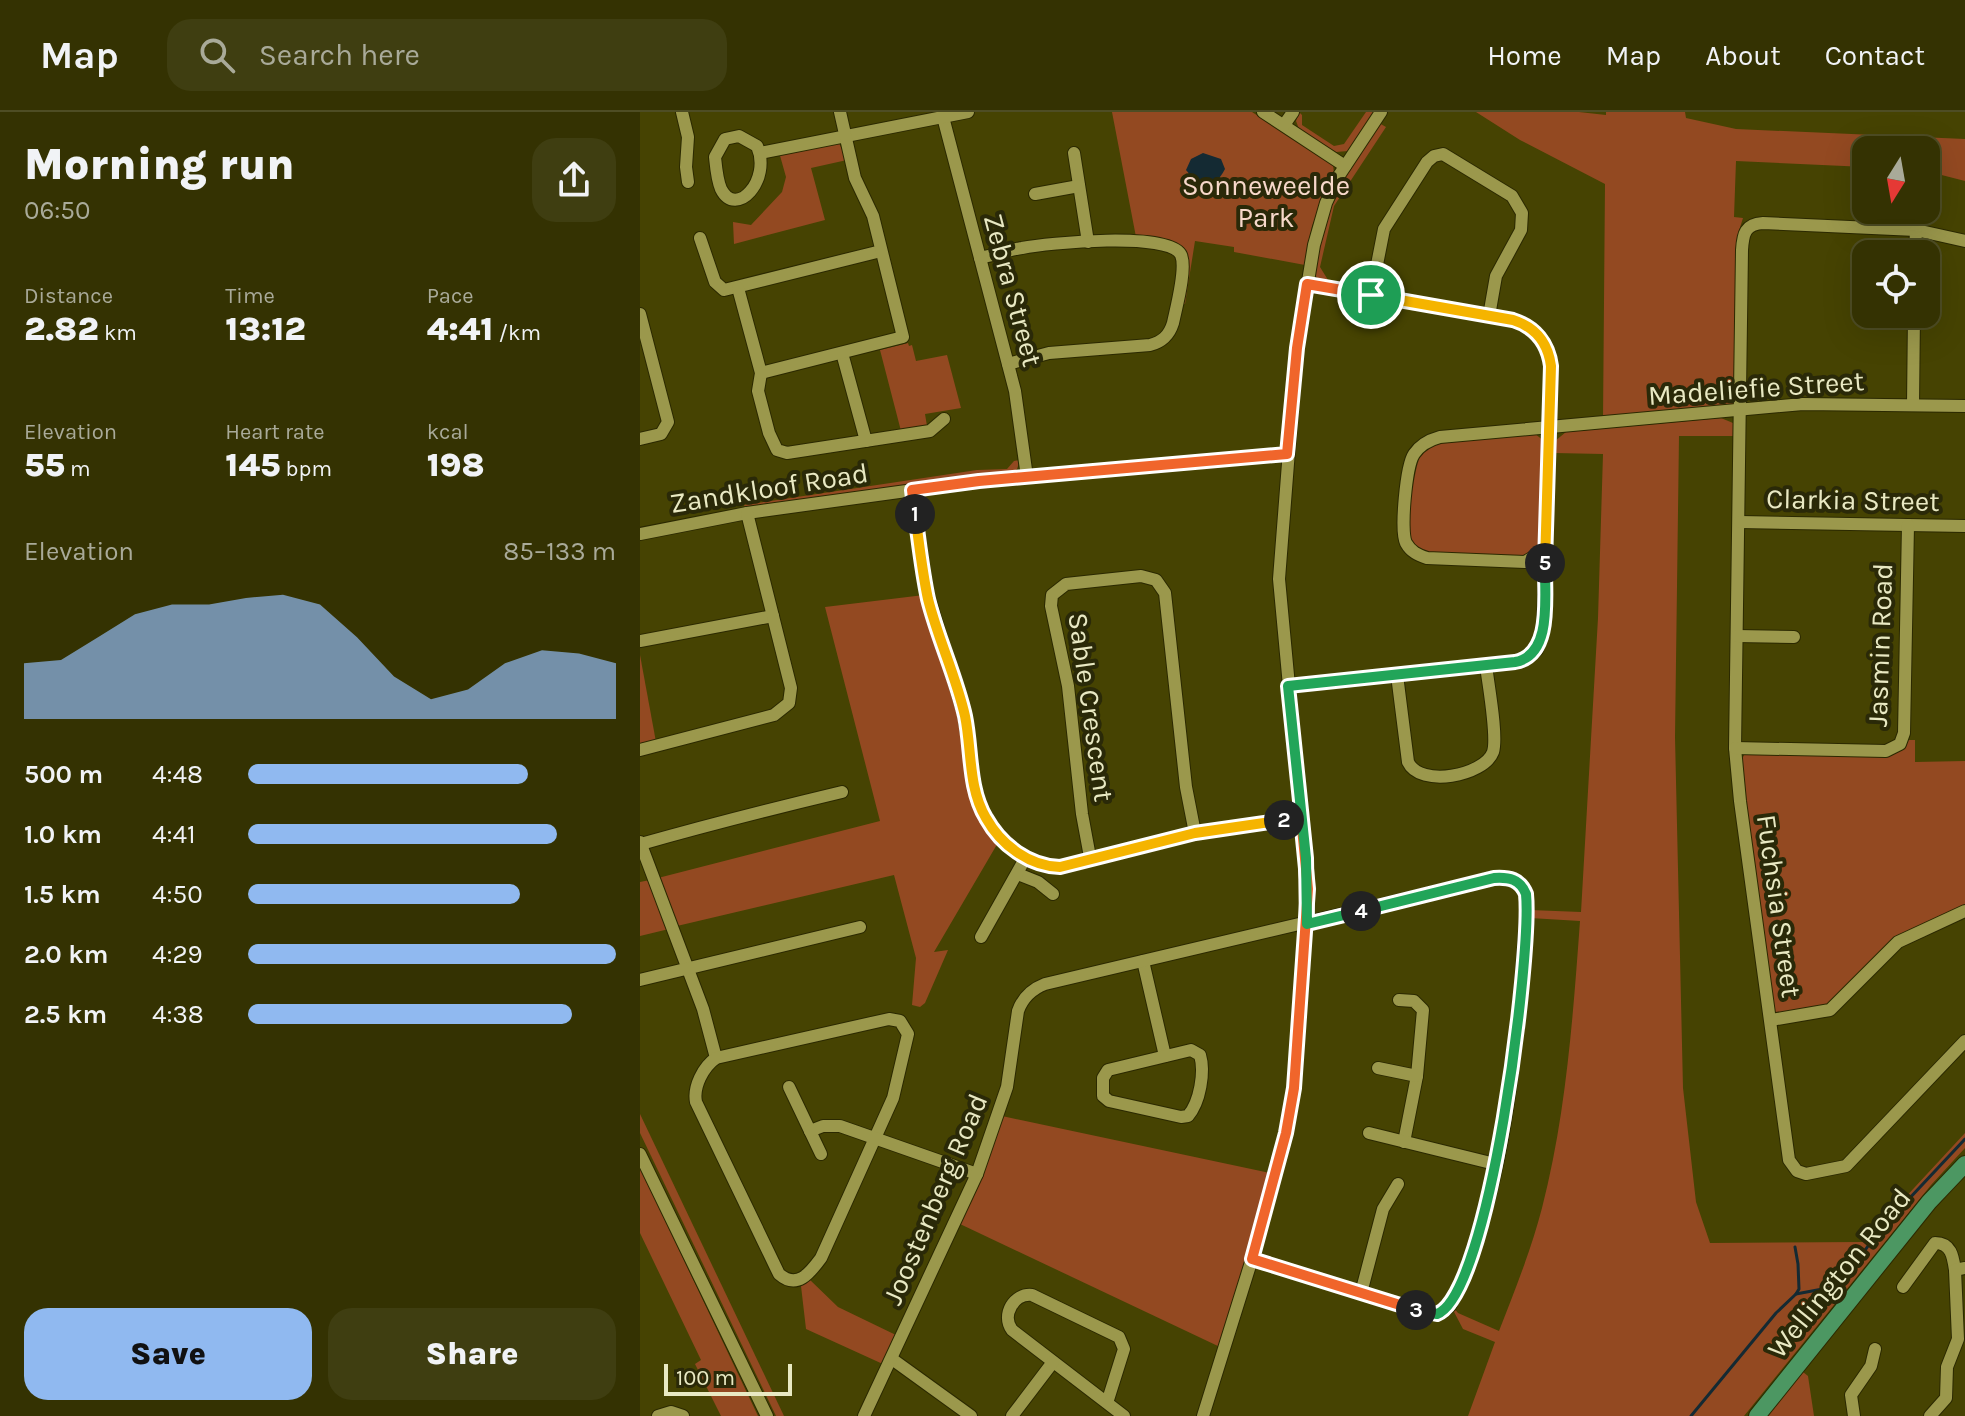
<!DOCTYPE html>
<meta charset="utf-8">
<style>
body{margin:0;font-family:Karla,sans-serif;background:#3f3e11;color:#f1f3f6;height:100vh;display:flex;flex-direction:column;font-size:30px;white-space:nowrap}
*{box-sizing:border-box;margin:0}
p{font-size:26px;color:#a9aa99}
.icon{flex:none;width:44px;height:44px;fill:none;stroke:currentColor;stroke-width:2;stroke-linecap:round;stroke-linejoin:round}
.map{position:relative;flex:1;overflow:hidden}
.details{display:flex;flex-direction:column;background:#343202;width:640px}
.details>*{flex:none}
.needle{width:52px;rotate:191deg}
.controls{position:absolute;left:1212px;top:24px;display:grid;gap:16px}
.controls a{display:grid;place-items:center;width:88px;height:88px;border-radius:16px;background:#343202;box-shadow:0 8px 32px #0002,0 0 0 2px #4e4d24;font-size:40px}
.scale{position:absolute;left:24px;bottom:20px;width:128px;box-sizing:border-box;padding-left:8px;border:4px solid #e9e9c3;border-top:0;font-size:22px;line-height:28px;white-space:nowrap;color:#e9e9c3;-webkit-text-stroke:6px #2a2908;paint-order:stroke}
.pin{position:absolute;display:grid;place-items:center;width:68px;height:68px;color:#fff;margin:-34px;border:4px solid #fff;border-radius:50%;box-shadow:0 2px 8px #0007}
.km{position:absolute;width:40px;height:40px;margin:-20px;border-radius:50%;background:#222;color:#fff;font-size:22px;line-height:40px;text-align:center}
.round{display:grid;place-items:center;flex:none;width:84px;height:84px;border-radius:24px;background:#3f3e11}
.head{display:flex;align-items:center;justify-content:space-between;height:136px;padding:0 24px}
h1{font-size:44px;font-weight:800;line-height:60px}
.figures{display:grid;grid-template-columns:repeat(3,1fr);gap:12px;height:136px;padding:8px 24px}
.figures div{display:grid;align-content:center}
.figures b{font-size:34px;font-weight:800}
.figures small{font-size:22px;font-weight:400}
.figures p{font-size:22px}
.chart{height:224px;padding:16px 24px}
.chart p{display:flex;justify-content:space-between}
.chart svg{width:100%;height:144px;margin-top:8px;fill:#90b9f0;opacity:.7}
.button{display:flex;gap:16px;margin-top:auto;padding:16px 24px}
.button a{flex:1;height:92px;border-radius:24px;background:#90b9f0;color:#111;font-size:32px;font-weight:800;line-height:92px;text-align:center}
.button a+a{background:#3f3e11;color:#f1f3f6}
ul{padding:0 24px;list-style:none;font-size:26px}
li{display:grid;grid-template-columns:128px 96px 1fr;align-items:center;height:60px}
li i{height:20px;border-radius:10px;background:#90b9f0}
header{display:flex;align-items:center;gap:48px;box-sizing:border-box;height:112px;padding:0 40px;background:#343202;border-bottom:2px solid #4e4d24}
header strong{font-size:38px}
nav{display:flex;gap:44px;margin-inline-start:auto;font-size:28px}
.search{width:560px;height:72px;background:#3f3e11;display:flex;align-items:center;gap:20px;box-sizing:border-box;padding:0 28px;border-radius:24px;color:#a9aa99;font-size:30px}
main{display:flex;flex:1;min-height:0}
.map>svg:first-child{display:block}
.green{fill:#934921}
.water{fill:#142a33}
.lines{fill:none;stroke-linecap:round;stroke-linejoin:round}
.stream{stroke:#142a33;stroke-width:3}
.minor-casing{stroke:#2b2900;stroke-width:14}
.major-casing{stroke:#2b2900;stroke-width:18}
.minor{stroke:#9b984c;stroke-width:12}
.major{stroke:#4c9762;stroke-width:16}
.split-1-casing{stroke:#fff;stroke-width:16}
.split-2-casing{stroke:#fff;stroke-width:16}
.split-3-casing{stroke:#fff;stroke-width:16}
.split-4-casing{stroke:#fff;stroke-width:16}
.split-5-casing{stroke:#fff;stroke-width:16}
.split-6-casing{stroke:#fff;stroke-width:16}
.split-1{stroke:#f0652b;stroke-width:10}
.split-2{stroke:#f5b400;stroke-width:10}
.split-3{stroke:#f0652b;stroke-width:10}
.split-4{stroke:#22a559;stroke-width:10}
.split-5{stroke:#22a559;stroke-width:10}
.split-6{stroke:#f5b400;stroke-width:10}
.labels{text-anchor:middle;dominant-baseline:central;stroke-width:8;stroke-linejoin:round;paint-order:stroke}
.park-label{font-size:28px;fill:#f7d8ca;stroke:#2a2908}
.street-label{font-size:28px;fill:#e9e9c3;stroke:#2a2908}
</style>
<header>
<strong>Map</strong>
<div class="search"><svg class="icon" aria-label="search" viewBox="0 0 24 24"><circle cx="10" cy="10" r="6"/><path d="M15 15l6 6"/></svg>Search here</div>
<nav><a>Home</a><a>Map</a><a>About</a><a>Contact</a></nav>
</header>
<main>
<section class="details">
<div class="head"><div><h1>Morning run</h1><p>06:50</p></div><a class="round"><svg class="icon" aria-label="share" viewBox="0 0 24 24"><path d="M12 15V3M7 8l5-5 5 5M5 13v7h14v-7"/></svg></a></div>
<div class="figures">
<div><p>Distance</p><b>2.82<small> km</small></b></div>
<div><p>Time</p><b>13:12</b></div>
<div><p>Pace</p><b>4:41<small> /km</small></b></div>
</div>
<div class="figures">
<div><p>Elevation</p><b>55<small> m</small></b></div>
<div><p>Heart rate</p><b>145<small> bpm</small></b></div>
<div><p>kcal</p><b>198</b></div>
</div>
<div class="chart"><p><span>Elevation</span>85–133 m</p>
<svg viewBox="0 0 160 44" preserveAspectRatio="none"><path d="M0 44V27L10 26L20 19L30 12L40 9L50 9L60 7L70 6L80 9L90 19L100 31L110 38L120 35L130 27L140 23L150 24L160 27V44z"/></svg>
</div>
<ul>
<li><b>500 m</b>4:48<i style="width:76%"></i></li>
<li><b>1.0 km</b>4:41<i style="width:84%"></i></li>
<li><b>1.5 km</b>4:50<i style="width:74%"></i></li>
<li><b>2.0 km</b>4:29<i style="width:100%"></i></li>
<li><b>2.5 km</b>4:38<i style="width:88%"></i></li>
</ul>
<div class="button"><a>Save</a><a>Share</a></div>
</section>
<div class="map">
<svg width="1325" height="1304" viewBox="0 0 1325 1304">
<rect width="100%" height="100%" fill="#464302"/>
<g class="green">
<path d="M472,0h140l81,53 1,8 -22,53 -7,39 -71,-13v-5l-39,-6 -10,63 -4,-1 6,-44 -51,-22z"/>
<path d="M659,0l3,3v10l32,21 10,-2 22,-32h8l-26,39 -12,1 -37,-23 -3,-8z"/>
<path d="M836,0h103l27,3v-3h79l1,6 50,11 229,10v42l-39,-10v-21h-60v17l-130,-6 -2,56 9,1 -6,19 -3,167 -131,15 2,-235 -85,-44z"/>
<path d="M739,11l7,4 -52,79 -14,61 8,13 33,6v2l-40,-6 -6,-7c3,-22 6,-43 13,-63 12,-33 33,-61 51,-89z"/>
<path d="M199,31l8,17 -36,8 14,52 -91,24 -1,-22 18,3 31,-33 4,-15 -7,-25z"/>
<path d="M268,231l1,3 3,-1 4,16 31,-6 14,53 -36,6 2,12 -26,5 -21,-81z"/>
<path d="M1081,306l12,5 3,13h-57l-4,301 8,351 13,114 14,41 154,-1 101,-109v15l-34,37 -187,231h-276l27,-74 -32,-13 -10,-19 1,-2 4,5 41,18c16,-41 32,-81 43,-123 24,-93 31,-191 38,-287l-50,-3v-8l51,2 17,-294 5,-164 -49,-1 1,-12 11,-9z"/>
<path d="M894,321l10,8 -3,105 -10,11 -105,-3 -9,-3 -9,-15 5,-64 5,-16 17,-13z"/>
<path d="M380,348l-4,12 -271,35 -1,-2 233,-35 30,-1 7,-8z"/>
<path d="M284,483l33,106 13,86 29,54 -65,111 14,-2 -23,53 -5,4 -8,-2 4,-47 -22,-83 -217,51 -19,-48 222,-57 -55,-214z"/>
<path d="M0,543l16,87 -16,3z"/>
<path d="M1268,628h7v22l50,-1v146l-61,26 -71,71 -54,11 -5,-4 -35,-248 6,-9 141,1z"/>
<path d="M10,768l19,49 -29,7v-54z"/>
<path d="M0,1002l144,302h-8l-136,-283z"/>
<path d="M362,1004l268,57 -50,174 -260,-123z"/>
<path d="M0,1056l118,248h-37l-26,-52 6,-4 -61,-127z"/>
<path d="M169,1167l29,28 60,29 -13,29 -79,-36 -5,-43z"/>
<path d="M1163,1260l5,4 6,40h-47z"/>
</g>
<path class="water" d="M563,41l18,6 4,10c-8,15 -13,16 -29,13l-10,-12 5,-11z"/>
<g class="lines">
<g class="stream">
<path d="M1192,1175l9,-2 36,-52 88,-94"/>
<path d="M1156,1182l32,-6"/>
<path d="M1051,1304l85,-103 20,-19 3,-5 -1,-25 -3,-17"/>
</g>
<defs>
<g id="minor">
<path d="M42,0l6,25 -2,30 2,15"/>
<path d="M623,0l82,54"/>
<path d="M303,5l72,274 12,86"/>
<path d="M644,13l9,-13"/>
<path d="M99,24l18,10c15,34 -21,73 -36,43 -4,-9 -5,-22 -6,-32l10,-18z"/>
<path d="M120,41l208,-41"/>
<path d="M434,41l14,89"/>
<path d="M395,82l44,-8"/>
<path d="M60,126l15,44 9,8 157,-39"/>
<path d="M1325,129l-49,-11 -153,-7c-18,1 -20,11 -21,27l-7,498 5,53 49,359 8,11 9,3 40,-8 119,-125"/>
<path d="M1275,142l1,-24"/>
<path d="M340,146c14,-3 28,-8 42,-10 25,-5 148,-17 159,7 6,14 -5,53 -8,68 -4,13 -11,19 -23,22l-101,8 -41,11"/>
<path d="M98,176l23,85 -3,18 11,42 8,17 10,3 143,-22 14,-12"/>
<path d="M731,183l13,-66 43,-67 7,-6 9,-2 69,42 10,17 -1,17 -25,46 -7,40"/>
<path d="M0,202l28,108 -7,12 -21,5"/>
<path d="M202,241l24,88"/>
<path d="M121,261l142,-36 -30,-121 -18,-38 -15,-66"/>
<path d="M1273,293l1,-91"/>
<path d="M272,378l15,101 37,123 11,73 5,20 12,20 20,21 20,13 15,5 13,1 135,-34 106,-15"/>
<path d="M1100,410l225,4"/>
<path d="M0,422l107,-21 232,-32 308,-27"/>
<path d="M905,438l-20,12 -98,-4c-9,-3 -16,-6 -21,-15 -6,-12 0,-77 8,-89 6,-9 15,-14 26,-17l363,-33 162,2"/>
<path d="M1097,524l57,1"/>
<path d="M0,529l133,-25"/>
<path d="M757,563l11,87c12,26 76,14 85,-10 5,-16 -5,-68 -7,-87"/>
<path d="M648,574l233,-25 16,-11 6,-23 8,-253c0,-26 -14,-46 -38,-54l-206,-36"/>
<path d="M1095,636l151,3 14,-7 4,-11 4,-208"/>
<path d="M0,638l134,-35 15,-12 2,-15 -44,-175"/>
<path d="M0,730l63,167 13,49"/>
<path d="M1,732c67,-19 134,-36 201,-52"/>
<path d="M450,745l-8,-43 -14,-128 -17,-80 1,-11 14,-11 75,-8 15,4 9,13 21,194 9,46"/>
<path d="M378,762l20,8 15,12"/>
<path d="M341,825l45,-80"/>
<path d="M503,849l22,95"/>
<path d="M0,868l220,-53"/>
<path d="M759,888l15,1 9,9 -6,66 -13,66"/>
<path d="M249,907l11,2 8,13 -15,64 -72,160c-11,15 -24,32 -42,16l-83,-172c-3,-15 7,-35 20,-44z"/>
<path d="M1131,908l59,-10 68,-68 67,-31"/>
<path d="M551,938l9,5c5,17 0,47 -12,61l-7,1 -72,-16 -6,-5v-18l5,-8z"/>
<path d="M738,956l39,8"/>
<path d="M149,975l32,67"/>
<path d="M170,1019l13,-5h17l137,48"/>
<path d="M729,1021l126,31"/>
<path d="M0,1042l127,262"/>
<path d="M1263,1175l32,-44c16,0 18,13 20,27"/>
<path d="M721,1181l22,-84 15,-25"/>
<path d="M252,1247l79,57"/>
<path d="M467,1291l17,-54 -5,-12 -87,-42c-18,-2 -31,20 -20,35l112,86"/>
<path d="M18,1304l13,-4 12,4"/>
<path d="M224,1304l113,-242 30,-87 11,-76c5,-14 14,-22 27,-27l449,-106c18,-1 31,3 33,23 -9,129 -18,287 -77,405l-9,7h-14l-175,-54"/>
<path d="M372,1304l41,-54"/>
<path d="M563,1304l49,-157 34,-126 10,-60 12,-184 -29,-310 18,-231 17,-103 12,-42 12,-26 43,-65"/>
<path d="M1214,1304l-3,-21 20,-29 4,-17"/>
<path d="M1290,1304l16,-18 1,-31 11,-28 -3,-69 10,-2"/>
</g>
<path id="major" d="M1117,1304l172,-214 36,-38"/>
</defs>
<use href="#minor" class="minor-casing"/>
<use href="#major" class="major-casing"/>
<use href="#minor" class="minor"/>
<use href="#major" class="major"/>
</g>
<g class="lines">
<defs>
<path id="split-1" d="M275,402l-3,-24 67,-9 308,-27 10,-106 10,-64 64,11"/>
<path id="split-2" d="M275,402c4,28 7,57 13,85 10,40 28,77 37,117 7,34 3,72 21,102 15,27 43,48 74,49l135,-34 89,-13"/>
<path id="split-3" d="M644,708l17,-2 7,71 -14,199 -8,45 -34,126 164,51"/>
<path id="split-4" d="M721,799l133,-33c15,-1 26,1 32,16 6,60 -36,400 -89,420l-21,-4"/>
<path id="split-5" d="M721,799l-54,13 -1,-66 -18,-172 227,-24c39,-7 29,-69 30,-99"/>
<path id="split-6" d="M731,183l142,25c22,7 35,23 38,46l-6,197"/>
</defs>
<use href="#split-1" class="split-1-casing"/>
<use href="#split-2" class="split-2-casing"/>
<use href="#split-3" class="split-3-casing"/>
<use href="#split-4" class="split-4-casing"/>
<use href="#split-5" class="split-5-casing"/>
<use href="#split-6" class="split-6-casing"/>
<use href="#split-1" class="split-1"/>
<use href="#split-2" class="split-2"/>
<use href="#split-3" class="split-3"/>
<use href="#split-4" class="split-4"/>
<use href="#split-5" class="split-5"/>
<use href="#split-6" class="split-6"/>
</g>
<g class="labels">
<g class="park-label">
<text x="626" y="73">Sonneweelde<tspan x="626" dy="32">Park</tspan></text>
</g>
<g class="street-label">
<text transform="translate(373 178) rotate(75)">Zebra Street</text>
<text transform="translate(1116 276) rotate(-4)">Madeliefie Street</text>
<text transform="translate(129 376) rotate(-9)">Zandkloof Road</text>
<text transform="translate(1213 388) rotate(1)">Clarkia Street</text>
<text transform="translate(1240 533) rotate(-88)">Jasmin Road</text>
<text transform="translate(451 595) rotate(82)">Sable Crescent</text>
<text transform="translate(1139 794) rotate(82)">Fuchsia Street</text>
<text transform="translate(295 1087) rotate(-67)">Joostenberg Road</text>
<text transform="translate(1199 1161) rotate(-51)">Wellington Road</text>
</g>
</g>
</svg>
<div class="controls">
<a><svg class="needle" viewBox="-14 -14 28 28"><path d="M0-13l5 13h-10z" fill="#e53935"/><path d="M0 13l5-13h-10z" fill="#a9aa99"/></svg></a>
<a><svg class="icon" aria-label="locate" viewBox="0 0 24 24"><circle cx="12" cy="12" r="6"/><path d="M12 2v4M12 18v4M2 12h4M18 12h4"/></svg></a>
</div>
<div class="scale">100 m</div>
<div class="pin" style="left:731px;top:183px;background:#1e9e55"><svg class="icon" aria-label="arrive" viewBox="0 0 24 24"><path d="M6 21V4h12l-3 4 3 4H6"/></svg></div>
<b class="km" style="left:275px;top:402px">1</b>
<b class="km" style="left:644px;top:708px">2</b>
<b class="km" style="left:776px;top:1198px">3</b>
<b class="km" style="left:721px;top:799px">4</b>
<b class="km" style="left:905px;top:451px">5</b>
</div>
</main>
